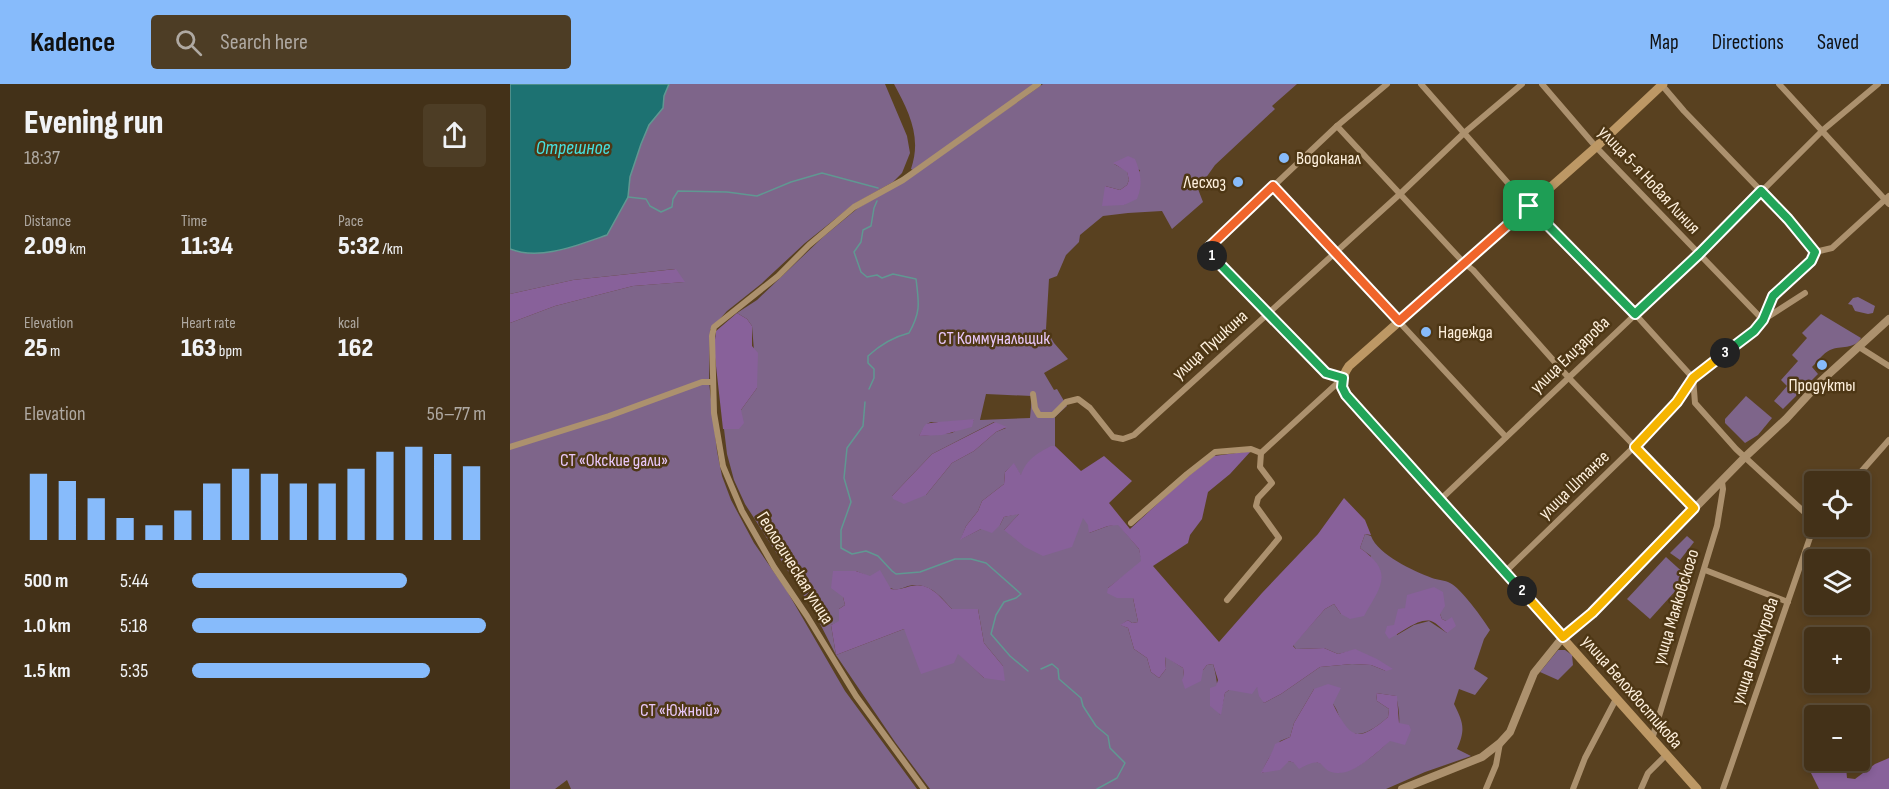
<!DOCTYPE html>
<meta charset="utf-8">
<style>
body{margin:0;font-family:"Sofia Sans Condensed",sans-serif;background:#4d3d25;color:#f1f3f6;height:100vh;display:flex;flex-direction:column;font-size:22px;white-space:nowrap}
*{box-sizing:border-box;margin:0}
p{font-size:20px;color:#afa9a2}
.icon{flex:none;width:33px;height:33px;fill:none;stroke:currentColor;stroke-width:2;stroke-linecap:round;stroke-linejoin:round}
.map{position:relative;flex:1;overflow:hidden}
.drawer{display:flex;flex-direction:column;background:#433118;width:510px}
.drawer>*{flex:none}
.controls{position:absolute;left:1294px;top:387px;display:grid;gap:12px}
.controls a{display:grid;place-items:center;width:66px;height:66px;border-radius:6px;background:#433118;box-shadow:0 3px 9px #0003,0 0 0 2px #5b4c37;font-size:30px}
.pin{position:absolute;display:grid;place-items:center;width:51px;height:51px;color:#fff;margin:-26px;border-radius:12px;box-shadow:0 3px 9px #0006}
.km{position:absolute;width:30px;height:30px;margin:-15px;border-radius:50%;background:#222;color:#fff;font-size:16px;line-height:30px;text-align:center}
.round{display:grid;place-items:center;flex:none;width:63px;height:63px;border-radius:6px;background:#4d3d25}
.headline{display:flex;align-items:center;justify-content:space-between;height:102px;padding:0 24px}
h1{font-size:33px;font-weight:800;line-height:45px}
.stats{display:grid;grid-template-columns:repeat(3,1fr);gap:9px;height:102px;padding:6px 24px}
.stats div{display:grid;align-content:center}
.stats b{font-size:26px;font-weight:800}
.stats small{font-size:16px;font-weight:400}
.stats p{font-size:16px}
.chart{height:168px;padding:12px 24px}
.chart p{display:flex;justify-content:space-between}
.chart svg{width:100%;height:108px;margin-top:6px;stroke:#87bbfb;stroke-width:6}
ul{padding:0 24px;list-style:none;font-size:20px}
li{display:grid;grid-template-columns:96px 72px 1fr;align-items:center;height:45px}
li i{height:15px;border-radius:8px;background:#87bbfb}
header{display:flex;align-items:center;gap:36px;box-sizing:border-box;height:84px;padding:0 30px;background:#87bbfb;color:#111}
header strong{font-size:28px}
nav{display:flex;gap:33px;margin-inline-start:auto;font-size:21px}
.search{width:420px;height:54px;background:#4d3d25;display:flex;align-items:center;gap:15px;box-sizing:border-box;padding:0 21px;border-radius:6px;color:#afa9a2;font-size:22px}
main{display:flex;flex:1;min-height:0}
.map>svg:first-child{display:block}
.green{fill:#7e658a;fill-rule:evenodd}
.forest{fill:#88619a}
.water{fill:#1d7272;stroke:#609892;stroke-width:1.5}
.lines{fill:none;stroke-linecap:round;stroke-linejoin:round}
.stream{stroke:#609892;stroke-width:1.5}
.minor{stroke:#ac916e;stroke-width:6}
.tertiary{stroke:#ac916e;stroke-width:8}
.secondary{stroke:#bd9865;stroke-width:9}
.split-1-casing{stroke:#fff;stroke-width:12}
.split-2-casing{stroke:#fff;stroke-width:12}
.split-3-casing{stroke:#fff;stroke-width:12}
.split-4-casing{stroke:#fff;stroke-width:12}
.split-1{stroke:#f0652b;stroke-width:8}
.split-2{stroke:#22a559;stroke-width:8}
.split-3{stroke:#f5b400;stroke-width:8}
.split-4{stroke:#22a559;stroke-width:8}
.poi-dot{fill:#87bbfb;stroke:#4e3715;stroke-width:2}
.labels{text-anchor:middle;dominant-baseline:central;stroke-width:5;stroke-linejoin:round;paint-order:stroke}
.poi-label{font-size:18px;fill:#fef0dd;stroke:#4e3715;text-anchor:start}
.street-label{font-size:18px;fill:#fef0dd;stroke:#4e3715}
.park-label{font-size:18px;fill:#e8c7f9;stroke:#4e3715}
.water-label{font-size:20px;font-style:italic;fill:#45e2e1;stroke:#4e3715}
</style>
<header>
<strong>Kadence</strong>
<div class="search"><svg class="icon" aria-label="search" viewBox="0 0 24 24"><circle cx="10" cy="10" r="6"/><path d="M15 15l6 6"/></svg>Search here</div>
<nav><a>Map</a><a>Directions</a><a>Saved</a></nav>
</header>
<main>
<section class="drawer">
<div class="headline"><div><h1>Evening run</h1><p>18:37</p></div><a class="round"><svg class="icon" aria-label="share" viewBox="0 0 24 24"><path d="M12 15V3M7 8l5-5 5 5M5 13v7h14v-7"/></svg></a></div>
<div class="stats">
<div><p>Distance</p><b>2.09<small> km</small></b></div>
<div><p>Time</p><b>11:34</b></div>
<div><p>Pace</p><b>5:32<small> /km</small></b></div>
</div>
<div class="stats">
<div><p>Elevation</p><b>25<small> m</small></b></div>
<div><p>Heart rate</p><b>163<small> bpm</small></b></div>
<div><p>kcal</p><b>162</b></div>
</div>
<div class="chart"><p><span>Elevation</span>56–77 m</p>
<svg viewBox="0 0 160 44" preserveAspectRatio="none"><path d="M5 44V17M15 44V20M25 44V27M35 44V35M45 44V38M55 44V32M65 44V21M75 44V15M85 44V17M95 44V21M105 44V21M115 44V15M125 44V8M135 44V6M145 44V9M155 44V14"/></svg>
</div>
<ul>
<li><b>500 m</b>5:44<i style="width:73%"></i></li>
<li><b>1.0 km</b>5:18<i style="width:100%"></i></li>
<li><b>1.5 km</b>5:35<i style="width:81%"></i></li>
</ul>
</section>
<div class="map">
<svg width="1379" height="705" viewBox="0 0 1379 705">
<rect width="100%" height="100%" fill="#594120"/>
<g class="green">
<path d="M159,0h216l22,52 3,17 -8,20 -9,9 -39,22 -49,39 -44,41 -34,27 -17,19 -1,52 8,69 5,25 9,24 23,43 33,48 58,100 72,98h-346l-4,-9 -12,9h-45v-466l45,-17 78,-20 51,-4 -9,-13 -102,11 -63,14v-45c28,11 70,-4 97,-15l21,-37 2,-20 11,-33 8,-19 14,-17 1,-12z"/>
<path d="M384,0h141l-122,86 -2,-1c11,-32 -2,-57 -17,-85z"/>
<path d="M533,0h254l-25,22 3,3 -60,56 -17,24 5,13 -31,27 -10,-18 -34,2 -25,3 -23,19 -1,7 -13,13 -9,21 -8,3 -3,50 8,14 14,16 -24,14 10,17 3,-1 10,17 -12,11v29l-4,1 -30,29 -7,-12 -9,8 -1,12 -22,17 -4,10 -12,15 -5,13 20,-10 19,-4 4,-8 16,-4 -16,17 80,-13 5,8v8l19,-7 10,-2 21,25 3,13 -34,26 25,10 5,24 -6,1 -4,-3 -7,5 7,3 6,21 13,9 4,14 8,6 7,-9 -1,-13 18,12 1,8 19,-6 4,-5 6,-1c5,16 5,33 7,51l5,-22 4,-3 28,-4 7,17 17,-9 39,-27 32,-3 19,1 15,6 -31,-21 -17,4 -14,-6 -28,1 -3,-4 32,-36 9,-5 7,10 30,-58 -11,-8 5,-14 6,2c7,19 43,35 61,42 6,2 13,2 18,5 11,5 33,36 40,47l-6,9 -10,30 14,9 -13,17 -16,-6 -5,15c9,18 12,25 3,45l14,7 -46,16 -39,17h-456l-35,-47 -59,-87 -23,-45 -68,-106 -11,-24 -7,-26 -3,-25 15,-1 2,-18 16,-22 -5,-62 -5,-7 -10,-6 20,-13 66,-63 35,-29 51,-30zM604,80l26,6 -16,35 -19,-19 15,4 7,-5 2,-5 -2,-9zM476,310l46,2 -2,22 -50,2zM464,336l-22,13 -33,3c11,-19 10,-13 29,-13 9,0 17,-3 26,-3zM484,338l12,6 -10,4 -22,19 -22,12 -26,32 -34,1 40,-42zM346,487c13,5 22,12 34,17 9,4 14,-2 23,-3 18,-1 28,12 39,24h26l6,34 19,23 -19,12 -26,-25 -54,-24 -68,26 -5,-30 8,-3v-13l6,-4 -2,-8zM895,524l35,6 2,5 4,2 1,12 -18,-12 -15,4 -17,10 -3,-9zM804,605c6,5 14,10 19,15 5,6 6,15 11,22 12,18 33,1 44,-9l1,-8 -12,-8 -1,-8 20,3c2,8 4,19 3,28 -5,18 -44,51 -63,48 -9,-1 -12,-9 -20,-10 -9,-1 -18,3 -27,-1l-27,12c3,-11 12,-22 18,-32l10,-4 4,-14z"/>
<path d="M1348,213l17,9 -2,7 -5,1 -13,-3 -3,-6 -4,-1 5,-6z"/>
<path d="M1311,230l40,24c-7,12 -20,7 -31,12 -7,3 -13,12 -18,17l6,7 -35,35 -9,-8 13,-15 -6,-6 17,-19 -6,-6 15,-17 -5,-5z"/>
<path d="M1236,312l26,22 -14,17 -13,8 -20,-20v-4z"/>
<path d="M1177,452l7,6 -14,18 -10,-7z"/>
<path d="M1156,473l22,20 -38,42 -23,-20z"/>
<path d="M1048,566h7l7,5 1,10 -15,15 -18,-8z"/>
</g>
<g class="forest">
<path d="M618,72l7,3c6,14 8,26 2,40l-13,6 -22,1 3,-20 15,4 7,-5 2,-5 -2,-8 -14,-9z"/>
<path d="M166,185l9,13 -52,4 -78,20 -45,17v-29l63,-14z"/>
<path d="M227,229l10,6 5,7v20l6,7 -1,35 -16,22 3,13 -5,6h-16l-9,-81 2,-17z"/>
<path d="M464,335l-2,8 -30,8 -23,1c2,-4 4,-9 7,-12 3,-2 40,-4 48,-5z"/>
<path d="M485,338l12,5 -11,5 -22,19 -22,12 -26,32 -22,9 -11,-5 -1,-3 40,-42z"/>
<path d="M541,362h4l26,25 23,-15 28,25 -23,22 21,26 51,-47 33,-26 37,-5 -21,23 -22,18 -6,27 -12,16 -2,8 -35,23 66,76 43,-49 56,-59 26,-36 21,22 6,15 -6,-1 -5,14c34,24 22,37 4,68l-14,3 -9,-5 -7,-10 -9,5 -32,37 3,3 28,-1 14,6 17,-5 22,10 16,10 -7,2 -15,-6 -19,-1 -32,3 -39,27 -17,9 -5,-7 -2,-9 -5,7 -23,-4 -4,3 -4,22 -11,-9v-18l6,-2 2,-6 -5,-16 -6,1 -4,5 -2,11 -16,8 -3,-9 2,-4 -1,-8 -18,-11 1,12 -7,9 -8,-6 -4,-14 -13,-9 -6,-21 -8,-3 8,-5 4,3 6,-1 -5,-24h-16l-10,-5 1,-5 33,-27 -2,-12 -21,-24 -10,1 -19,7 -1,-8 -5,-7 -11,29 -29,9 -18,-9 -21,-17 15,-16 -15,3 -4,8 -8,8 -11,-4 -21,11 6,-14 12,-15 4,-10 22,-17 1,-12 9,-9 7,12c6,-16 15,-21 30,-29z"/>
<path d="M370,486l11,19c8,1 12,-1 20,-3 19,-4 29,11 41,23h26l6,34 19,23 2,15 -21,-3 -26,-24 -4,9 -33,11 -17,-45 -68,26 -5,-30 8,-4v-12l6,-4 -2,-8 -12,-9 2,-17h23l14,5z"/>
<path d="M924,503l9,5 2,14 -5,8 2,5 4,2 6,-4 4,9 -9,7c-4,-3 -10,-10 -16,-12 -13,-3 -30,12 -42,18l-4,-6 2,-7 7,-1 4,-16 7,-1 2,-13z"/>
<path d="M818,600l13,4 -8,16c17,34 24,40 55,13l1,-8 -12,-8 -1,-8 21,3 2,27 10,2 2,5 -6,15 -15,-4c-13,11 -34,33 -53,32 -20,-1 -9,-20 -38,-4l-5,-6 -5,-2 -9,9 -19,3c4,-10 11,-18 14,-29l15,-7 4,-14 20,-34z"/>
<path d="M1379,674v31h-70l-8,-16 4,-12h25l6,6 1,11 8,1 20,-15z"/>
</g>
<path class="water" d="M0,0h159l-5,12 -1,12 -14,17 -8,19 -11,33 -2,20 -21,38c-29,10 -67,26 -97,14z"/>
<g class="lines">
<g class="stream">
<path d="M118,113l18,2 4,7 11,6 11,-5 1,-8 5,-8 49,1 30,4 34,-14 31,-9 56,15"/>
<path d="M359,305l5,-11v-9l-6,-6v-7c12,-11 25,-19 41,-23 12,-21 10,-30 7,-54l-23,-5 -11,4 -5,-3 -10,2 -6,-5 -7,-20 7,-10 2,-12 8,-4 3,-18 3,-7"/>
<path d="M355,318l-2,24 -16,22 -3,30 7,24 -10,28v18l11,6 14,-3 12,5 14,15 4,3 24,-2 35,-13h16l15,4 35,31 -5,4 -12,4 -8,13 -5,19 19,22 18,15"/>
<path d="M531,585l11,-5 6,5 1,10 22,19 2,8 13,20 12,10 2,12 15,15 -8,15 -20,11"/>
</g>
<g class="minor">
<path d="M911,0l101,115 113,115 58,64 2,25 41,46 79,73"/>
<path d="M1032,0l54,63 167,173 42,-27"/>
<path d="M1151,0l23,27 104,108 27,33"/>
<path d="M1269,0l110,120"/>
<path d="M827,42l127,137 9,7 96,108 125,130"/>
<path d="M763,102l233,251"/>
<path d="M1349,263l30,19"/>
<path d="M833,294l-17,-5 -120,-123 131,-124 50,-42"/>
<path d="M523,310l2,14 4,7h14l13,-13 12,-3 12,9 23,29 10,2 11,-4 266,-241 64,-61 58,-49"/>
<path d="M0,363l99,-31 93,-34h11"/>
<path d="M1342,398l37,-42"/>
<path d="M930,416l259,-246 124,-124 55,-46"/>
<path d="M621,439l56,-49 28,-22 36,-3 10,4"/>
<path d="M1195,486l83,32"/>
<path d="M995,488l130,-126 42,-44 16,-24 61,-47 9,-11 10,-25 38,-34 4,-9 17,-4 57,-52"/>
<path d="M717,516l52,-62 -23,-32 2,-8 14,-15 -12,-16 1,-14 82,-75"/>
<path d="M1142,655l65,-213 6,-37 -1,-7"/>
<path d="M414,705l-68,-93 -49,-80 -33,-49 -32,-56 -19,-45 -9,-53 -2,-77 2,-9 64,-51 31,-31 45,-38 49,-27 135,-96"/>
<path d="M976,705l10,-24 4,-22"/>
<path d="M1063,705l12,-31 31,-59"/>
<path d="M1131,705l7,-16 18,-18"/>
<path d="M1213,705l92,-266"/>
</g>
<path class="tertiary" d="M892,705l80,-32 18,-14 10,-11 24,-59 29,-36 29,-24 153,-156 41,-38 34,-37 69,-63"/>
<path class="secondary" d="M1153,0l-67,63 -247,219c-7,10 -8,18 -3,29l351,394"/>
</g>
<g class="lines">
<defs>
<path id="split-1" d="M702,172l-6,-6 67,-64 126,135 130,-115"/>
<path id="split-2" d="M702,172l114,117 17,5 -1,9 4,8 176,196"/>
<path id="split-3" d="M1012,507l41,46 29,-24 102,-105 -59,-61 42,-45 16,-24 32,-25"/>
<path id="split-4" d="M1019,122l106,108 64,-60 62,-63 27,28 27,33 -4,9 -38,35 -10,24 -9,11 -29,22"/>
</defs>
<use href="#split-1" class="split-1-casing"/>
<use href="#split-2" class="split-2-casing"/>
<use href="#split-3" class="split-3-casing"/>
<use href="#split-4" class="split-4-casing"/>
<use href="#split-1" class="split-1"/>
<use href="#split-2" class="split-2"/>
<use href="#split-3" class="split-3"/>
<use href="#split-4" class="split-4"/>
</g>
<g class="poi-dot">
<circle cx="774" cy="74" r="6"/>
<circle cx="728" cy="98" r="6"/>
<circle cx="916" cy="248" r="6"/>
<circle cx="1312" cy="281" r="6"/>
</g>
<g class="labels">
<g class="poi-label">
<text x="786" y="74">Водоканал</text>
<text x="716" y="98" text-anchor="end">Лесхоз</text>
<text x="928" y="248">Надежда</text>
<text x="1312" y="301" text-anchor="middle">Продукты</text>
</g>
<g class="street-label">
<text transform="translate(1139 96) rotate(47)">улица 5-я Новая Линия</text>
<text transform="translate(700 261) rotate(-42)">улица Пушкина</text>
<text transform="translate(1060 271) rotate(-44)">улица Елизарова</text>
<text transform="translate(1064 401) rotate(-44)">улица Штанге</text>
<text transform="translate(285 484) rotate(58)">Геологическая улица</text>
<text transform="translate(1166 523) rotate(-73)">улица Маяковского</text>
<text transform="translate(1245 567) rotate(-71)">улица Винокурова</text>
<text transform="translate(1122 608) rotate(49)">улица Белохвостикова</text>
</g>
<g class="park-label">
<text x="484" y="254">СТ Коммунальщик</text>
<text x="104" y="376">СТ «Окские дали»</text>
<text x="170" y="626">СТ «Южный»</text>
</g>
<g class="water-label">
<text x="63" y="64">Отрешное</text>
</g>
</g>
</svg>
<div class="controls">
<a><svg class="icon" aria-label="locate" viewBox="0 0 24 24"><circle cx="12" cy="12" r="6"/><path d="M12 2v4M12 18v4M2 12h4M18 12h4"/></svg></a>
<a><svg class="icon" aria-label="layers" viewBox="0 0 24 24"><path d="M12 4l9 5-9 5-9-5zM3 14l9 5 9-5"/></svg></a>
<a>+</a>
<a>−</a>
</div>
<div class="pin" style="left:1019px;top:122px;background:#1e9e55"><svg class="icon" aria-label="arrive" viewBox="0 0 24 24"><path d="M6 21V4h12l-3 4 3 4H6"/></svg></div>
<b class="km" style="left:702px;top:172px">1</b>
<b class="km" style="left:1012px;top:507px">2</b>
<b class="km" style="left:1215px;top:269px">3</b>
</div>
</main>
